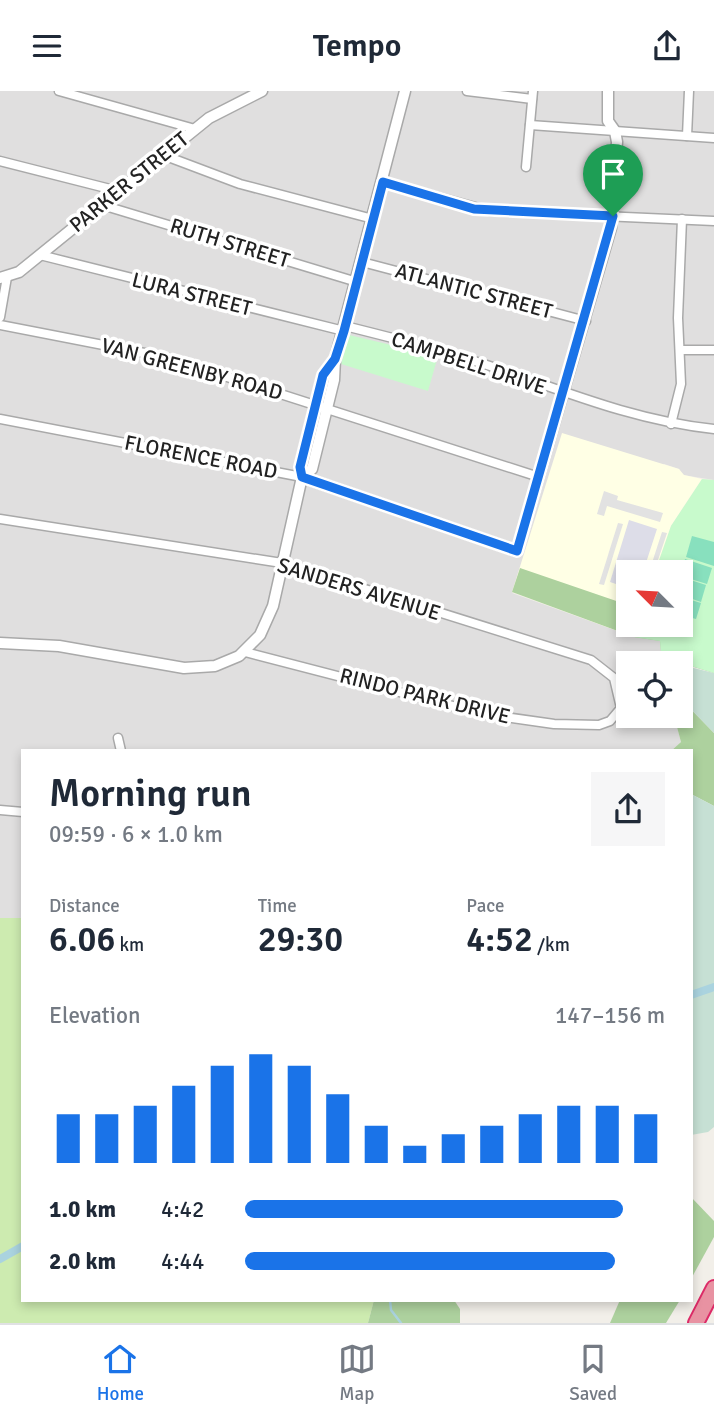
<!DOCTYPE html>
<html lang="en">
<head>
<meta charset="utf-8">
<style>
	:root { --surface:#fff; --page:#f6f6f7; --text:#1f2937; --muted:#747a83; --line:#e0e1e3; --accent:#1a73e8 }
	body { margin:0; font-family:Signika,sans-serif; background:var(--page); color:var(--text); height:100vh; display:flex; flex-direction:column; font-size:26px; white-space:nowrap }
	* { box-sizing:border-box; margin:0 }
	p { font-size:23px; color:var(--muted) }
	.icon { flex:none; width:38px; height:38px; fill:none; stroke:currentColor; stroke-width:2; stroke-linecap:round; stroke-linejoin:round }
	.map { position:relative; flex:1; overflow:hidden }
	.sheet { position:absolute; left:21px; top:658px; width:672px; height:553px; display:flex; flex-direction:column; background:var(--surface); border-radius:0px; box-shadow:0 4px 10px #0003 }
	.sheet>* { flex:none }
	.needle { width:46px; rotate:294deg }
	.tools { position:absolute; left:616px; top:469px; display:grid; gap:14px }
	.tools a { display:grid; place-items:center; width:77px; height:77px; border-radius:0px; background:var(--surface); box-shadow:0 4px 10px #0003; font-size:35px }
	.pin { position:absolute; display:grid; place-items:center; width:60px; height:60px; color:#fff; margin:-72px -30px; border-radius:50% 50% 50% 0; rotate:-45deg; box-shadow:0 0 7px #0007 }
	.pin .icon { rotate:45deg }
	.round { display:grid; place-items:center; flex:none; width:74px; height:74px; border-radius:0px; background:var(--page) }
	.headline { display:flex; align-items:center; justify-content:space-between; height:119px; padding:0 28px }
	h1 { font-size:38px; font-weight:600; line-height:52px }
	.metrics { display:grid; grid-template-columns:repeat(3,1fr); gap:10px; height:119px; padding:7px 28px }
	.metrics div { display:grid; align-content:center }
	.metrics b { font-size:35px; font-weight:600 }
	.metrics small { font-size:19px; font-weight:400 }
	.metrics p { font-size:19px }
	.chart { height:196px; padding:14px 28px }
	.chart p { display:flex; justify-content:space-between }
	.chart svg { width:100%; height:126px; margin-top:7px; stroke:var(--accent); stroke-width:6 }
	ul { padding:0 28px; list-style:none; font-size:23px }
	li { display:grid; grid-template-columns:112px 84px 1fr; align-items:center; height:52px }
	li i { height:18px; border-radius:9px; background:var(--accent) }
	header { display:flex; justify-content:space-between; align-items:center; height:91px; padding:0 28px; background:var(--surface); font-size:32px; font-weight:600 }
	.dock { display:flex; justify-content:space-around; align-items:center; height:98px; border-top:2px solid var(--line); background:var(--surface); font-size:19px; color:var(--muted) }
	.dock a { display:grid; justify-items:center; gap:4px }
	.dock .current { color:var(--accent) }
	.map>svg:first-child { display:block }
</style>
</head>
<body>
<header><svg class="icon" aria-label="menu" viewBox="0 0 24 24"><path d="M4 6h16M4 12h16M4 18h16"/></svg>Tempo<svg class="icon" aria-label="share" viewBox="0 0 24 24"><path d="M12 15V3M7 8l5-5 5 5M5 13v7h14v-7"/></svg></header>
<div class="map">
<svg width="714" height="1232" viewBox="0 0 714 1232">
	<rect width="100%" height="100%" fill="#f2efe9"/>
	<path fill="#e0dfdf" d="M0,0H714V389L683,384L679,378L664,373L512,502L634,546L660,550L662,572H628V625H674L681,651L671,660H23V827H0Z"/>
	<path fill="#ffffe5" d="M562,342L679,378L684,384L702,388L671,435L655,481H628V534L634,546L512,501Z"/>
	<path fill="#cdebb0" d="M0,827H23V1209H374L368,1232H0Z"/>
	<g fill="#add19e">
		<path d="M520,477L628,514V534H681L714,582L681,572H662L660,550L634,546L512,501Z"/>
		<path d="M681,608L714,642V715L691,703V660H671L681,651L674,625H681Z"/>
		<path d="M691,1106L714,1130V1146L691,1188Z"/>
		<path d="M374,1209H454L460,1218V1232H368Z"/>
		<path d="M620,1209H680L666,1232H610Z"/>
	</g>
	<g fill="#c6e0d4">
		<path d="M681,574L714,582V642L681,608Z"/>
		<path d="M691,703L714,715V1036L708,1041L691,1044Z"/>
	</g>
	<g fill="#c8facc">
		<path d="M349,244L438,265L428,300L341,273Z"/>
		<path d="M702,388L714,389V582L681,572H662L660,550L634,546L638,534H681V481H655L671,435Z"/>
	</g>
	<g fill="#88e0be">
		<path d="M692,445L714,451V475L686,466Z"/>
		<path d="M685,468L712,477L707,493L681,485Z"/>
		<path d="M681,486L706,494L701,511L681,504Z"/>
		<path d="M681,506L701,512L696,528L681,524Z"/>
	</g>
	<g fill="#e2e2e2">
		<path d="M604,400L618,405L617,409L663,422L660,431L607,415L604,425L597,423Z"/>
		<path d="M618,432L623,433L604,494L599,493Z"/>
		<path d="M662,441L667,442L654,481H649Z"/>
	</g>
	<path fill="#dddde8" d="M629,429L657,438L643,481H628V497L610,491Z"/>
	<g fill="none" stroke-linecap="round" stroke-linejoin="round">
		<path stroke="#aad3df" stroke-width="2.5" d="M390,1209L391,1219L401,1232"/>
		<g stroke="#aad3df" stroke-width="8">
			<path d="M691,904L714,896"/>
			<path d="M0,1168L23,1155"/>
		</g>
		<defs>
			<g id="minor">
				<path d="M59,0L195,38"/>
				<path d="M467,0L532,8"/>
				<path d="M530,34L714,47"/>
				<path d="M687,45L689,0"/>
				<path d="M163,64L240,93L373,128"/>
				<path d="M0,70L118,100"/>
				<path d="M526,76L533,0"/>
				<path d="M383,91L490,120L714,130"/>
				<path d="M102,114L357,191"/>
				<path d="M40,164L344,240"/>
				<path d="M362,171L586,230"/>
				<path d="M0,226L7,186"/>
				<path d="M0,234L165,266L539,386"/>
				<path d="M345,235C397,248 449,261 499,278C571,303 638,330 714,338"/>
				<path d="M680,259H714"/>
				<path d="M0,328L302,386"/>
				<path d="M671,333L681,293L678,227L682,128"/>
				<path d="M0,428L282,472L591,569L614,587L621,617L610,630L599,634L554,633L484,623L245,561"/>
				<path d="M118,647L121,660"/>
				<path d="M0,719L23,721"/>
			</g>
			<g id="tertiary">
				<path d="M0,187L19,181L209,27L262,0"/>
				<path d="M302,386L517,460L611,137L617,51L615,40L608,30V0"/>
				<path d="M302,386L312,378L334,289L335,268L405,0"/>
				<path d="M0,552L59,555L184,577L215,575L239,565L260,544L273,515L302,386L300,376L323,284L335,268"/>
			</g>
			<path id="motorway" d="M696,1232L714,1197"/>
		</defs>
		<use href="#minor" stroke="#a9a9a9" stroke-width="11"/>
		<use href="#tertiary" stroke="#a9a9a9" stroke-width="13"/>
		<use href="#motorway" stroke="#dc2a67" stroke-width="18"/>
		<use href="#minor" stroke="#fff" stroke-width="8"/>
		<use href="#tertiary" stroke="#fff" stroke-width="10"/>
		<use href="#motorway" stroke="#e892a2" stroke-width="14"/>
	</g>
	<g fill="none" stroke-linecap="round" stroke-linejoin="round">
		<defs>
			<path id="route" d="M383,91L474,118L613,125L517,460L302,386L300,376L323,284L335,268L344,240Z"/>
		</defs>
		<use href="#route" stroke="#fff" stroke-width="14"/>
		<use href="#route" stroke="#1a73e8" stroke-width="9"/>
	</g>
	<g text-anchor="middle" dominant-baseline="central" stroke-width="7" stroke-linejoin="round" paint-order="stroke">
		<g font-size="21" fill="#222" stroke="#fff">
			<text transform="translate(129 91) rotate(-39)">PARKER STREET</text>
			<text transform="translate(230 152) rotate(17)">RUTH STREET</text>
			<text transform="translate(474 200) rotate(15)">ATLANTIC STREET</text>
			<text transform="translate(192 203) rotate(14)">LURA STREET</text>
			<text transform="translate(469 272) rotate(18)">CAMPBELL DRIVE</text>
			<text transform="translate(192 278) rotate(15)">VAN GREENBY ROAD</text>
			<text transform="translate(201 366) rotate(11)">FLORENCE ROAD</text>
			<text transform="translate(359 498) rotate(17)">SANDERS AVENUE</text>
			<text transform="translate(425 605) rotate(14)">RINDO PARK DRIVE</text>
		</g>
	</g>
</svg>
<div class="tools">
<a><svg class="needle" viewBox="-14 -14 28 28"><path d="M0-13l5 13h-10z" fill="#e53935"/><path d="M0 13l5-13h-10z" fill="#747a83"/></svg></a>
<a><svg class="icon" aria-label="locate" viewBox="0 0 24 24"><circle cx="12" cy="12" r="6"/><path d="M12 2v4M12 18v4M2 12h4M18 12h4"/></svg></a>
</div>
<div class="pin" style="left:613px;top:125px;background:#1e9e55"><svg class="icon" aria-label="arrive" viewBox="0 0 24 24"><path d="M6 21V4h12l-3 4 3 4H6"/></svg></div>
<section class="sheet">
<div class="headline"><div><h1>Morning run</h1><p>09:59 · 6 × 1.0 km</p></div><a class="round"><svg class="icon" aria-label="share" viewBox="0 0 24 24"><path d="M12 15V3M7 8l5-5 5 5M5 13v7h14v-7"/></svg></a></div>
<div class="metrics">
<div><p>Distance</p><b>6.06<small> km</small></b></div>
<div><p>Time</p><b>29:30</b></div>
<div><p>Pace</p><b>4:52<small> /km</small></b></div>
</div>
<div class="chart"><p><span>Elevation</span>147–156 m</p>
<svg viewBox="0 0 160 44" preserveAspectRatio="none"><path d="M5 44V27M15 44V27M25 44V24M35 44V17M45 44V10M55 44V6M65 44V10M75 44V20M85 44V31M95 44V38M105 44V34M115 44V31M125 44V27M135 44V24M145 44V24M155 44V27"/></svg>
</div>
<ul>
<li><b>1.0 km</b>4:42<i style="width:90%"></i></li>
<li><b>2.0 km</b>4:44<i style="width:88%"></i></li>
</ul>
</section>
</div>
<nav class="dock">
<a class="current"><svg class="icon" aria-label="home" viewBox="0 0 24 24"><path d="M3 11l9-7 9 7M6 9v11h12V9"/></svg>Home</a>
<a><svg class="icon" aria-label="map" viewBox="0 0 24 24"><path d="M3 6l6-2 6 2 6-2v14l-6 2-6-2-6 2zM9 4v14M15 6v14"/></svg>Map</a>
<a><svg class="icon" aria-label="saved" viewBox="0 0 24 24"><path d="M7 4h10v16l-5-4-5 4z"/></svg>Saved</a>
</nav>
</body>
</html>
